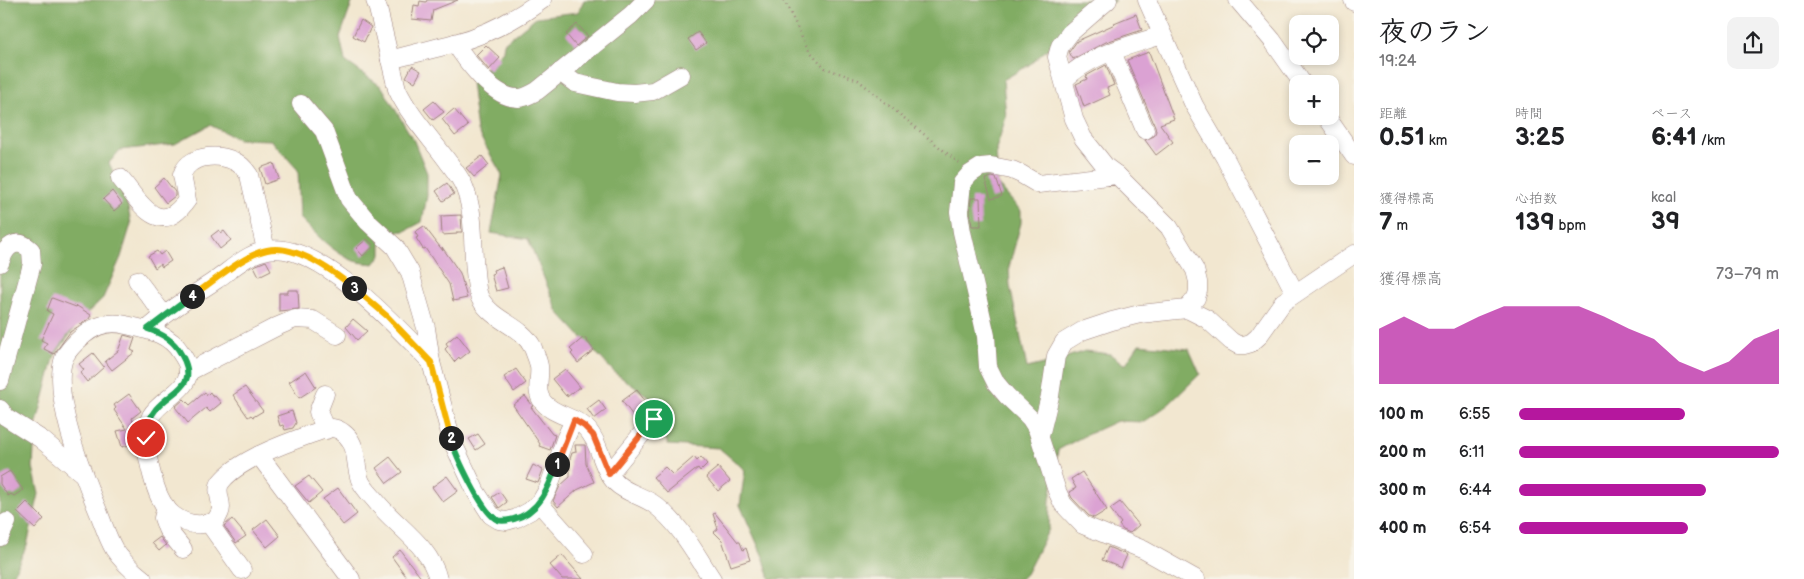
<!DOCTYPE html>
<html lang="ja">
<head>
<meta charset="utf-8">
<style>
	:root { --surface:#fff; --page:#f2f2f2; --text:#202124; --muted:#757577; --accent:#b5179e }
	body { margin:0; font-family:"Balsamiq Sans","Klee One",sans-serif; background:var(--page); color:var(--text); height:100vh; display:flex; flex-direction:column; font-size:19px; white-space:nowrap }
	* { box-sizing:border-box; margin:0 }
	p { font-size:16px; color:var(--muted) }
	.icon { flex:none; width:28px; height:28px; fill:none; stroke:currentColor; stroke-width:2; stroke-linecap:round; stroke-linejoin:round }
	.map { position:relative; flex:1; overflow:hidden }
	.sheet { display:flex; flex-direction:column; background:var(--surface); width:450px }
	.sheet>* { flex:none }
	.fabs { position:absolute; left:1289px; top:15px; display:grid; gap:10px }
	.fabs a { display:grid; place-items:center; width:50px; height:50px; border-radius:10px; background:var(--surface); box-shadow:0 2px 8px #0003; font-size:25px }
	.pin { position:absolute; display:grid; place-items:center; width:42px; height:42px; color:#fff; margin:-21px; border:2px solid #fff; border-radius:50%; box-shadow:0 1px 5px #0007 }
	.km { position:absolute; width:25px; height:25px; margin:-12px; border-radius:50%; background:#222; color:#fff; font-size:14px; line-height:25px; text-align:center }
	.round { display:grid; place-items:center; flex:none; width:52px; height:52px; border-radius:10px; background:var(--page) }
	.overview { display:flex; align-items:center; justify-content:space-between; height:85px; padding:0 25px }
	h1 { font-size:28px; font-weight:800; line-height:38px }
	.stats { display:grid; grid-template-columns:repeat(3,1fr); gap:8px; height:85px; padding:5px 25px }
	.stats div { display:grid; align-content:center }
	.stats b { font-size:25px; font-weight:800 }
	.stats small { font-size:14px; font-weight:400 }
	.stats p { font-size:14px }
	.chart { height:140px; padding:10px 25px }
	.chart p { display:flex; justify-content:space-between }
	.chart svg { width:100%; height:90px; margin-top:5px; fill:var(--accent); opacity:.7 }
	ul { padding:0 25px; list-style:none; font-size:16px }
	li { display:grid; grid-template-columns:80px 60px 1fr; align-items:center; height:38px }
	li i { height:12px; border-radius:6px; background:var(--accent) }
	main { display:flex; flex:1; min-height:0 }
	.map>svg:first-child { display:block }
</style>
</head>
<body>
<main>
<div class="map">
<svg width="1354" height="579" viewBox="0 0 1354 579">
	<rect width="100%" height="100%" fill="#f7f3e8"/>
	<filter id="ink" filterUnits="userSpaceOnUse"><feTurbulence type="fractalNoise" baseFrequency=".02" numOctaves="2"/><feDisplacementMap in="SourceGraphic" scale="10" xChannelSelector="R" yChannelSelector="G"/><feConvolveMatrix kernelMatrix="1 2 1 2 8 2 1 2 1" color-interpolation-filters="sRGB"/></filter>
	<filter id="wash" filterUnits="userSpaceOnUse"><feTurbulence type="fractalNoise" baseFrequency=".0096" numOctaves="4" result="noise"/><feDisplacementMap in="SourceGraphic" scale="20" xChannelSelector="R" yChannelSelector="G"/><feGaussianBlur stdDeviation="1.12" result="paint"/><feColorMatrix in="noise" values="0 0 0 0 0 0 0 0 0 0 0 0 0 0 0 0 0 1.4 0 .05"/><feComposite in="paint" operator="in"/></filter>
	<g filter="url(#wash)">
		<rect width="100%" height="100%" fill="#f2e7d0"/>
		<g fill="#81ac63" stroke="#666647">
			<path d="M0,0H353L340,37L345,61L382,87L414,141L427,173V196L422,222L405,231L390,232L381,240V255L374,264C368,263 360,263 354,261C332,252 316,234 300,218L298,170L271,140L238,139L210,125L175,144L120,150L109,163L127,202L131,224L121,257L103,298L82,318L55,355L35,430L33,467L39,494L27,545L11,579H0Z"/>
			<path d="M584,0H1116L1073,27L1029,65L1003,80L1006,117L996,149L998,185L1021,211V223L1009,267L1010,286L1027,368L1052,362L1085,351L1110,354L1125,365L1139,344L1189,349L1200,374L1169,404L1144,422L1117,421L1082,437L1058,450L1050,500L1049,529L1026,574L1021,579H770L764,559L740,505L745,470L719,448L668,445L649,397L615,373L558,312L528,239L491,233L502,175L477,131L471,82L503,51L504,43L536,17L578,12Z"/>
		</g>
		<g id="blocks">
			<g fill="#dba2d3">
				<path d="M427,0H458L433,10L431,21L412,19L414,5L419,6L420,1L426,2Z"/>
				<path d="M1136,14L1142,30L1106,42L1073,59L1069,52L1077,41L1115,24L1114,23Z"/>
				<path d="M361,20L371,27L364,42L353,36Z"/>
				<path d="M577,24L588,36L576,46L566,34Z"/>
				<path d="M698,32L706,43L696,50L688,39Z"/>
				<path d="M486,45L500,58L489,70L476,55Z"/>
				<path d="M1149,52L1174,119L1160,124L1173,142L1156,155L1145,140L1154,136L1156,131L1155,126L1127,60Z"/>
				<path d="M1106,65L1114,85L1107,88L1110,95L1084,107L1076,84L1087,79L1086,76Z"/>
				<path d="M412,66L421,71L415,82L406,77Z"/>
				<path d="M434,101L444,112L433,120L424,109Z"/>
				<path d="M454,109L468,126L455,136L442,119Z"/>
				<path d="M482,156L489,165L474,177L466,168Z"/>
				<path d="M274,163L279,179L265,184L260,168Z"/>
				<path d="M992,177L996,178L1002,196L991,199L985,179Z"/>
				<path d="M164,178L175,192V196L166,203L154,187Z"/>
				<path d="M447,183L454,194L443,201L436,191Z"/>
				<path d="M112,191L122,204L114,211L103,199Z"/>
				<path d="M971,198H980L981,226H972L970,212Z"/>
				<path d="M461,215L462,232H457V234L442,235L441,216Z"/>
				<path d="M424,226L443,251L442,247L460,273L467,298L453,301L449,284L425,248L423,249L416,238L418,237L415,232Z"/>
				<path d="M219,230L221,233L224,231L231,240L220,249L211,236Z"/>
				<path d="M367,239L374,246L363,256L356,248Z"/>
				<path d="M157,251L160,255L165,251L171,261L162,267L160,264L155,268L148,256Z"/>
				<path d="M266,261L271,270L259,276L254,266Z"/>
				<path d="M502,267L508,288L496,291L491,274L494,273L493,270Z"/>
				<path d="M288,290H298L299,309L279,311V293H288Z"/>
				<path d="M52,298L76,307L77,306L91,315L89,319L70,332L54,354L44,349L47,343L41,340L53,314L47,311Z"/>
				<path d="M353,319L367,331L357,340L346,327Z"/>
				<path d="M457,334L470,351L460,359L459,357L454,362L445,349L448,346L446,343Z"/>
				<path d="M124,335L135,338L131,350L135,352L112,370L105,361L118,351Z"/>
				<path d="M584,337L594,350L578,363L571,354L573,352L570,349Z"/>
				<path d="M93,353L104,367L87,382L80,373L84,370L79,364Z"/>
				<path d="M516,369L526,383L514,392L504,377Z"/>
				<path d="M565,369L581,388H578L567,397V394L566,396L552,379Z"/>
				<path d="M306,371L316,387L299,398L289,382Z"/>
				<path d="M245,387L263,411L253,417L251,415L248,417L233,395Z"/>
				<path d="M637,390L648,405L633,416L622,401Z"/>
				<path d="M205,392L207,395L210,392L213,397L215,396L221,403L210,412L206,408L188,423L175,407L184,399L190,405Z"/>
				<path d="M129,394L141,411L132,418L136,432V443L122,447L117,431L127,429L114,410L116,408L114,405Z"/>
				<path d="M525,396L533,406L531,407L552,434L555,435L550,450L539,446L540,444L513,405Z"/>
				<path d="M599,400L606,410L594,419L587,409Z"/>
				<path d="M292,411L296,423L293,428L285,430L283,425L280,426L277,416Z"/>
				<path d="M478,434L485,444L476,450L469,439Z"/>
				<path d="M575,445H585L586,464L594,482L577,490L558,507L553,501L560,486L570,477V459L572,453L576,452Z"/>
				<path d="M390,457L402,472L387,483L376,468Z"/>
				<path d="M694,457L697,461L701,457L707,464L700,471L698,468L667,493L653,477L665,467L673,475Z"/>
				<path d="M533,465L543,470L538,483L526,479Z"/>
				<path d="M718,467L730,481L718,491L706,477Z"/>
				<path d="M10,471L23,490L14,496L11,494L8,496L0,484V477Z"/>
				<path d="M1082,472L1107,510L1094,518L1089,516L1072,498L1069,492L1076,488L1071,479Z"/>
				<path d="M309,476L322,492L309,503L295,486Z"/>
				<path d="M447,476L458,491L443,502L432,487Z"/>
				<path d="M338,488L357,514L343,525L323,499Z"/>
				<path d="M500,492L507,502L499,508L492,497Z"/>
				<path d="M27,502L44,519L35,529L17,512Z"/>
				<path d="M1120,502L1139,525L1130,533L1123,530L1119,525L1121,523L1110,509Z"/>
				<path d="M715,513L738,542H740L743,550L746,548L750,560L731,566L722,540L714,532L718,529L713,514Z"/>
				<path d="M232,519L246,536L236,543L224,526Z"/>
				<path d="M267,519L280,536L267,547L253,530Z"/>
				<path d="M160,537L166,545L159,551L152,543Z"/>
				<path d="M1108,547L1127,555L1121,568L1102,560Z"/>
				<path d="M400,550L422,579H408L392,557Z"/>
				<path d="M562,555L583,579H562L550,565Z"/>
			</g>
		</g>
	</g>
	<g filter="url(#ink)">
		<use href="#blocks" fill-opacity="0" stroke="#9e837e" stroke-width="1"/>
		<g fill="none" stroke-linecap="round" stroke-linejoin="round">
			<defs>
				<g id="minor">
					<path d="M375,0L378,9L397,89C410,117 432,139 449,163C455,171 462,180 465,189C475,214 472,244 475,271C476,280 476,292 481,300C494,322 522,325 533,348C535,354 538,360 539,366C541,378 534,391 543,402C553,415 573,416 585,427C601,442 600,467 616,483C626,493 643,496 655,505C680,524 695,553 712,579"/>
					<path d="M1108,0L1070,33L1060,46L1057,57L1074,119L1083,138L1106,167L1117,175"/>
					<path d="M1147,0L1194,105L1225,158L1295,293"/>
					<path d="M1238,0L1272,40L1303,84"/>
					<path d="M1353,0L1354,2"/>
					<path d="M455,43C467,62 494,99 519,98C525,98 531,94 537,91L631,15L646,0"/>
					<path d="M1112,52L1145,130"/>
					<path d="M390,60C412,54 433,49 455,43C486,35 516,19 542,0"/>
					<path d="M560,72L575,83L617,92L634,93L653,91L681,75"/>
					<path d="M1064,80C1090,54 1129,46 1162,35"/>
					<path d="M301,104L324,131L349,199L368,222L395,247L410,272L426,328L431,362L452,441L476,492L491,515L499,520L507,521L517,518L530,511L541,501L548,489L566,437L574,420"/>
					<path d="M1326,116L1354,156"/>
					<path d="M120,178C139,201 159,240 187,200L182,175C188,155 217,153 234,161C241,164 245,169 249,175L266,250"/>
					<path d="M0,263C5,247 16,236 31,250L32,264L0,381"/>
					<path d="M137,280L164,315"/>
					<path d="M148,329C169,310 192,296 216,280C232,269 248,253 268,250C319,241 398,328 431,362"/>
					<path d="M188,372L276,327L295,319L313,320L337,335"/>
					<path d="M325,394L318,412L326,430"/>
					<path d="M0,409L6,417L41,439L83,474"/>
					<path d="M1040,436L1050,396L1056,356L1064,342L1082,331L1112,321L1140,314L1187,309"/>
					<path d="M259,455L351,579"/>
					<path d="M609,474L654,419"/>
					<path d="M539,503L584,554"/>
					<path d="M166,507L163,518L167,529L183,549"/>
					<path d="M209,523L242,570"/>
					<path d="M0,537L7,522"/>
					<path d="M143,579C133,571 121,560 114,549C107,537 103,523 98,511C83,475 51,394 64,358C68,349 77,341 84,335C96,325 111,321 126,325C148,330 169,333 181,353C184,358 187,362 188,367C192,390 160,399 151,416C142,435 147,456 152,475C156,490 161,505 173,515C186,525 200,527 215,521C218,517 221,512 221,507C221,498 215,490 221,482C238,460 286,443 311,434C318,432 326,428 333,428C338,429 343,432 346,435C359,447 354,468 361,482C364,488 370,494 375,500C395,526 430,545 438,579"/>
					<path d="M1196,579L1144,550L1083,525L1063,504L1057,491L1037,429L1030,418L1007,396L996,383L988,367L986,336L980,309L962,232L959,212L962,183L970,174L981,167L991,166L1012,170L1021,174L1038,184L1117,175L1169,227L1195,270L1198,282V291L1196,298L1187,309L1207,319L1231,341L1238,345H1244L1251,343L1258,337L1283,302L1354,254"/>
				</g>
			</defs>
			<use href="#minor" stroke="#9e837e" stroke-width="19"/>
			<path stroke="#9e837e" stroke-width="2.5" stroke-dasharray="1 4" stroke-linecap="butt" d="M784,0L808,49L825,68L858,80L960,164"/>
			<use href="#minor" stroke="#fff" stroke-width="18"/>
		</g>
	</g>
	<g fill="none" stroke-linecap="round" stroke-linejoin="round" filter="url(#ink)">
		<defs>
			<path id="split-1" d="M557,464L574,420L584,426L593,435L609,474L654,419"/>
			<path id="split-2" d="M451,438C455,454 483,515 498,520C503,522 509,520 514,519C540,512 549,487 557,464"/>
			<path id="split-3" d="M354,288L387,316L431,362L451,438"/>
			<path id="split-4" d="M192,296C213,282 243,255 267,250C295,244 333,271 354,288"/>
			<path id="split-5" d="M146,438C147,428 149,417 156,409C173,389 200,386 181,354C174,340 162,334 148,329L192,296"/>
		</defs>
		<use href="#split-1" stroke="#fff" stroke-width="10"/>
		<use href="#split-2" stroke="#fff" stroke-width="10"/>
		<use href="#split-3" stroke="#fff" stroke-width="10"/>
		<use href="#split-4" stroke="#fff" stroke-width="10"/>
		<use href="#split-5" stroke="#fff" stroke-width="10"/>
		<use href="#split-1" stroke="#f0652b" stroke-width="6"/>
		<use href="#split-2" stroke="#22a559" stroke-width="6"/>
		<use href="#split-3" stroke="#f5b400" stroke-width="6"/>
		<use href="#split-4" stroke="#f5b400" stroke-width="6"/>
		<use href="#split-5" stroke="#22a559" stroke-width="6"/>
	</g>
</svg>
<div class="fabs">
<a><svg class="icon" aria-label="locate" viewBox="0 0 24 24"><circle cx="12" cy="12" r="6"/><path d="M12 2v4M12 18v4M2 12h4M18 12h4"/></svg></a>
<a>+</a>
<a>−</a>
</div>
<div class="pin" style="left:654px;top:419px;background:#1e9e55"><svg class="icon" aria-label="arrive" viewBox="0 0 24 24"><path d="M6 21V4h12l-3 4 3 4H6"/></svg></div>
<div class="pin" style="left:146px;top:438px;background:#d93025"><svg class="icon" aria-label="check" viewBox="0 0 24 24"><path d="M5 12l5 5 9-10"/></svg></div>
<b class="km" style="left:557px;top:464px">1</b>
<b class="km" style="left:451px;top:438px">2</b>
<b class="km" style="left:354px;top:288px">3</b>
<b class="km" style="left:192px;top:296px">4</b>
</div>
<section class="sheet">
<div class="overview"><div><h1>夜のラン</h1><p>19:24</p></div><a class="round"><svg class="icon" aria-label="share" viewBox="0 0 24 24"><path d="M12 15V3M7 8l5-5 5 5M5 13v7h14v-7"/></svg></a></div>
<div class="stats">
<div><p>距離</p><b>0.51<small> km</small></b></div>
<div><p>時間</p><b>3:25</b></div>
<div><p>ペース</p><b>6:41<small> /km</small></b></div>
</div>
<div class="stats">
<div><p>獲得標高</p><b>7<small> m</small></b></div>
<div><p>心拍数</p><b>139<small> bpm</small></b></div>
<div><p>kcal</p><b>39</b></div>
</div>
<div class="chart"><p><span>獲得標高</span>73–79 m</p>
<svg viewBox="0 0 160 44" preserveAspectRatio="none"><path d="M0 44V17L10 11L20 17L30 17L40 11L50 6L60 6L70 6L80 6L90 11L100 17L110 22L120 33L130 38L140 33L150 22L160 17V44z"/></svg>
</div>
<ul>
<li><b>100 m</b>6:55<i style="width:64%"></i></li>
<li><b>200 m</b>6:11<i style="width:100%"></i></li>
<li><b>300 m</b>6:44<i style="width:72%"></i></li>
<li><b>400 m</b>6:54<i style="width:65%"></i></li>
</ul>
</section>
</main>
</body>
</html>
